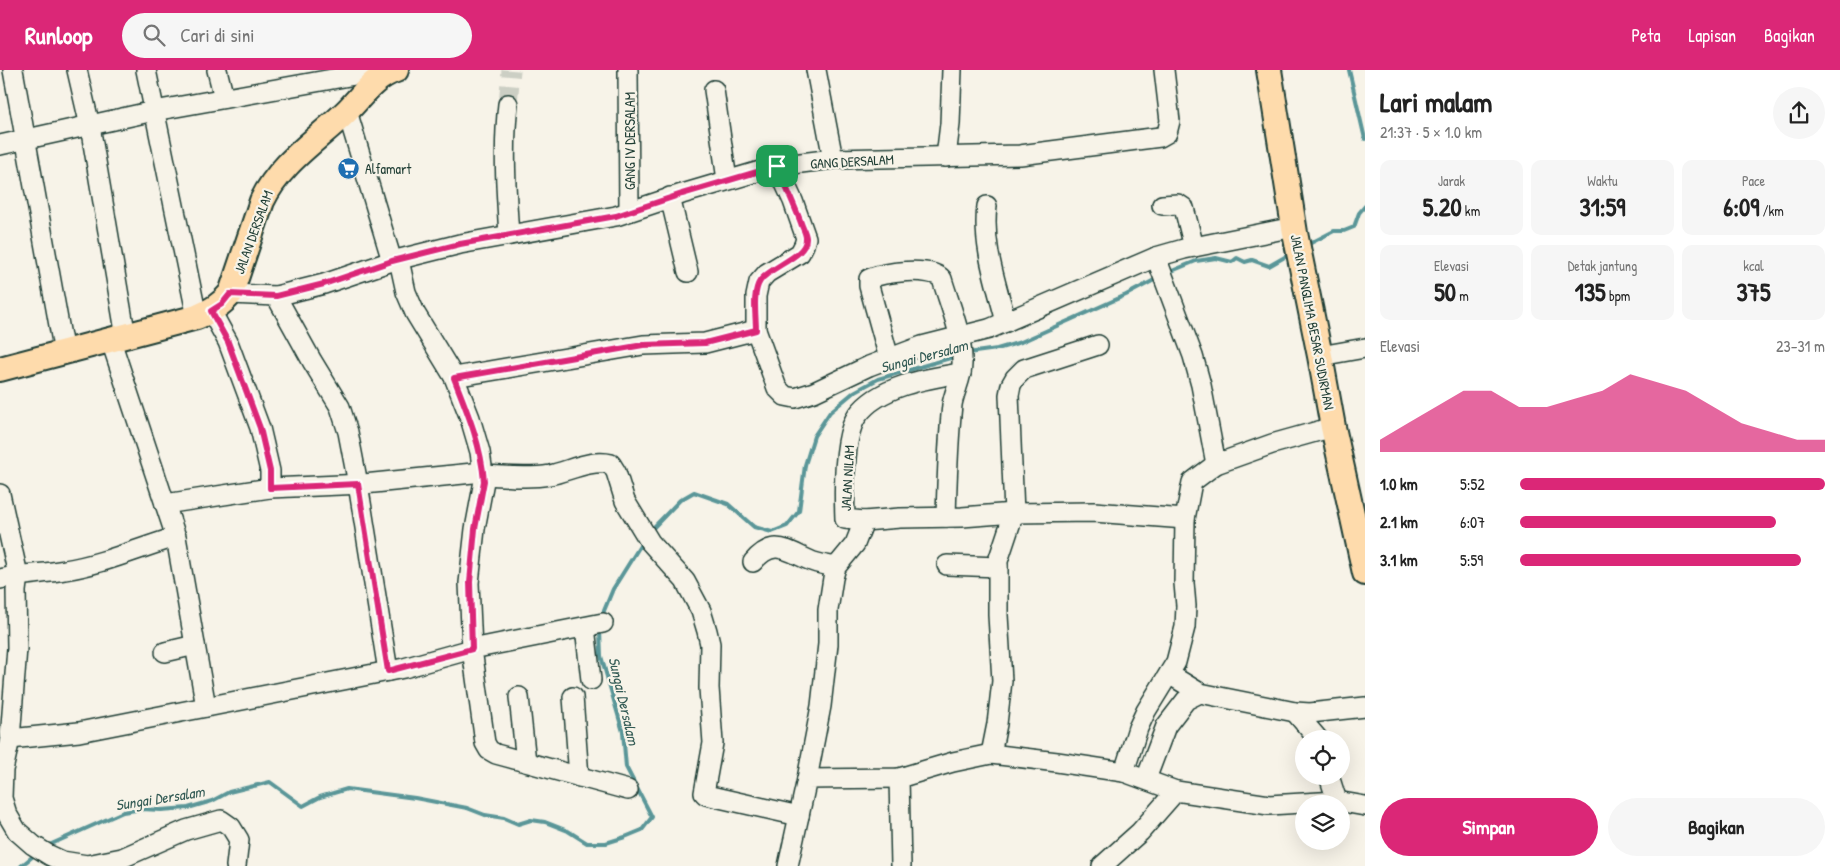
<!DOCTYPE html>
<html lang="id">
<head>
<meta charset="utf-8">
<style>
	:root { --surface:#fff; --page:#f6f6f6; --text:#222; --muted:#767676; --accent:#db2777 }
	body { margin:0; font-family:"Patrick Hand",sans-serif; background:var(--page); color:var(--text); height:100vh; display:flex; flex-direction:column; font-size:19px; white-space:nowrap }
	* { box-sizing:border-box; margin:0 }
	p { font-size:16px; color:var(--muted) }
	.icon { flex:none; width:28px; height:28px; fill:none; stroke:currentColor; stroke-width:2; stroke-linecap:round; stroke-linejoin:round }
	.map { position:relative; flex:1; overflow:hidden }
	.side { display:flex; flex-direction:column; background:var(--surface); width:475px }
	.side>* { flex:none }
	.buttons { position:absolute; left:1295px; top:660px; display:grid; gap:10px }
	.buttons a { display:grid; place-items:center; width:55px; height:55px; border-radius:50%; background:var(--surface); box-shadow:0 5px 20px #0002; font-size:25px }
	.pin { position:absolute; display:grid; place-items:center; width:42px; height:42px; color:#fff; margin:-21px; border-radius:10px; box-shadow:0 2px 8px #0006 }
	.round { display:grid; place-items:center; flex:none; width:52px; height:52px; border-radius:26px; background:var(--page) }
	.summary { display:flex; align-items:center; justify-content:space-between; height:85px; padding:0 15px }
	h1 { font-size:28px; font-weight:700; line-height:38px }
	.metrics { display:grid; grid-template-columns:repeat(3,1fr); gap:8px; height:85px; padding:5px 15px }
	.metrics div { display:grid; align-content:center; border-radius:10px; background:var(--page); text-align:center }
	.metrics b { font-size:25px; font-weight:700 }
	.metrics small { font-size:14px; font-weight:400 }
	.metrics p { font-size:14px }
	.chart { height:140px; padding:10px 15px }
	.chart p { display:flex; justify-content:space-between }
	.chart svg { width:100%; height:90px; margin-top:5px; fill:var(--accent); opacity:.7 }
	.cta { display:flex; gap:10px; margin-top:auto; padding:10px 15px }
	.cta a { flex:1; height:58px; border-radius:30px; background:var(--accent); color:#fff; font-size:20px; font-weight:700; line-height:58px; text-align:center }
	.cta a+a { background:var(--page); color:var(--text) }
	ul { padding:0 15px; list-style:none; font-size:16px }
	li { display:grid; grid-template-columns:80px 60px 1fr; align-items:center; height:38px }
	li i { height:12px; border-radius:6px; background:var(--accent) }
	header { display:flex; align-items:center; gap:30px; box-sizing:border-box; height:70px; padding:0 25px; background:var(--accent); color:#fff }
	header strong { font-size:24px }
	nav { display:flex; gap:28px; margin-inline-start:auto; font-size:18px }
	.search { width:350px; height:45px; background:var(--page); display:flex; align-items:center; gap:12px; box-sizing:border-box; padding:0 18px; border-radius:28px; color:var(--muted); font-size:19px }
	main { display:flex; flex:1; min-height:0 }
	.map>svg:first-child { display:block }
</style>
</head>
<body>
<header>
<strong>Runloop</strong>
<div class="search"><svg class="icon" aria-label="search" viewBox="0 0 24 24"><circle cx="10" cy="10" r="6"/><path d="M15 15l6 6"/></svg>Cari di sini</div>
<nav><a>Peta</a><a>Lapisan</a><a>Bagikan</a></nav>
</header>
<main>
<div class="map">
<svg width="1365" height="796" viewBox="0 0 1365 796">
	<rect width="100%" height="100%" fill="#f7f3e8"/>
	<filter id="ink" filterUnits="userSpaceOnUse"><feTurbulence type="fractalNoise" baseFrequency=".02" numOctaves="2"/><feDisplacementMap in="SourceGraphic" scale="10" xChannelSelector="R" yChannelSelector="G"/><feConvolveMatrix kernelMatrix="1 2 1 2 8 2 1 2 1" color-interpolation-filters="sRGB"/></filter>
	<g filter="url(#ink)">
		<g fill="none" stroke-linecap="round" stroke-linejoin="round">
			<g stroke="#5a9698" stroke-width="4">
				<path d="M1349,0L1365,69"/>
				<path d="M1305,176L1334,161H1344L1354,157L1359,143L1365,136"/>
				<path d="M1167,203L1196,191L1216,188L1232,192L1237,188L1245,192L1252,190L1269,196L1290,184"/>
				<path d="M968,283L997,279L1021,272L1126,225L1158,208"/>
				<path d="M650,461L680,430L694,422L728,434L754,457L772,462L787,456L799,441L805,395L814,366L830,342L854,322L878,309L957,286"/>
				<path d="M601,548L613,519L643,471"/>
				<path d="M47,776L123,742L142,739L161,740L188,738L212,731L229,722L270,712L303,736L320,727L347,719L415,728L467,738L485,745L504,748L518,754L531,750L545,752L568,761L587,773H606L625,767L642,760L652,747L626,697L623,662L601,586L600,560"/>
				<path d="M21,796L37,783"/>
			</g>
			<path stroke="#cccfc4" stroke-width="19" stroke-dasharray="19 9" stroke-linecap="butt" d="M508,34L511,0"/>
			<defs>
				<g id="minor">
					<path d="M13,0L64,283"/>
					<path d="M77,0L90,56L126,267"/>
					<path d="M146,0L197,247"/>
					<path d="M217,0L224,28"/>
					<path d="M628,0L629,141"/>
					<path d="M816,0L833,89"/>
					<path d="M714,20L727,110"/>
					<path d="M508,34C503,78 506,121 509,165"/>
					<path d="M347,41L392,191"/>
					<path d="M0,75L154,41L366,3L374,6L378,9"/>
					<path d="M946,87L950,54L952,0"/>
					<path d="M777,96L793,131L806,168L804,175L800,183L767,203L759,212L756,226V260L777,318L785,326L795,328L814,322L869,296L922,276L989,259L1156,187L1184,179L1294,157"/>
					<path d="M670,127L688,202"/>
					<path d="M1162,135L1178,134L1184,138L1194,177"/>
					<path d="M987,136C982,176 997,215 1006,252"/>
					<path d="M1156,187L1193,286L1201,315L1216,394"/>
					<path d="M231,224L276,226L324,214L392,191L460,174L616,146L682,124L777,96L833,89L1020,85L1160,67L1167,63L1170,51L1164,0"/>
					<path d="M276,226L312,291L340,337L348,362L358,414L388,601"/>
					<path d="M1320,286L1365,278"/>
					<path d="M889,288L869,216V209C881,202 932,196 942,209C950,236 963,265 962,294C962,309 954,321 952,335C948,372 947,410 946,447"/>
					<path d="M454,307L643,275L705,273L756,260"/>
					<path d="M483,405C505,406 528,409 550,405C569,401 591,389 611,394L616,402L625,431L650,472L685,511L701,541L707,561L710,574L709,618L713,673L704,723L706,725L799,746"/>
					<path d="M270,418L364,414L483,402"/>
					<path d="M0,424L18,505L16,521L17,578L10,669L3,700L2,728L7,744L17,761L33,775L49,785L62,791L87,795L122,788L186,760L221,750L231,757L239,770L236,796"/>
					<path d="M165,434L270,418V401L260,358L228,272L211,241"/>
					<path d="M864,451L900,448L962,447L1014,443L1094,442L1185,449"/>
					<path d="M176,467L206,637"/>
					<path d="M753,492C773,468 786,480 809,490C817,494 827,495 836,497"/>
					<path d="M947,495L998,497"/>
					<path d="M0,509C22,504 43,504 65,500C103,494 139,478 176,467L111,271"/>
					<path d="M603,553L472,579L485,673L489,680L496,684L628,720"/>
					<path d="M585,557L591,610"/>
					<path d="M165,582L195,575"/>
					<path d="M1169,604L1200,623"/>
					<path d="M519,627L526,692"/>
					<path d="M573,627L579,707"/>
					<path d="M1295,642L1318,669"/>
					<path d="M10,669L79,662L404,598L472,579L469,513L475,459L484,411L480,382L470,348L454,307L415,243L406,222L399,190"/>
					<path d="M991,684L997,654L1002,611L998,545V491L1014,443L1009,325L1011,315L1015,308L1024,299L1098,275"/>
					<path d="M1329,706L1337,731"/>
					<path d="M899,708L901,796"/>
					<path d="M807,709L821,636L828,574V540L833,508L836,497L855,474L864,451L845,449C844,424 843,366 857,346C878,316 928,308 961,303"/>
					<path d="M1146,709L1166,656L1186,630L1200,623L1295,642L1310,643L1365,637"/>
					<path d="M1176,721L1124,702L1138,658L1146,641L1176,592L1185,557L1186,536L1184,513L1185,449L1192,412L1216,394L1272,374L1333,357"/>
					<path d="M788,796L807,709L899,708L953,692L991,684L1057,692L1124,702"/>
					<path d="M1102,796L1140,762L1176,721L1269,735L1337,731L1365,736"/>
				</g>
				<g id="major">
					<path d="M1269,0L1295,163L1320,286L1333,357L1365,503"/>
					<path d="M0,299L197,247C211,241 221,235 231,223L262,131C280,93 317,70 346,42C362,26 374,7 396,0"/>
				</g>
			</defs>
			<use href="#minor" stroke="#1f3d34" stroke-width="22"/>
			<use href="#major" stroke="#1f3d34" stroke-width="28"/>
			<use href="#minor" stroke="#f7f3e8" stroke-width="19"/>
			<use href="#major" stroke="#fedbac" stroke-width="24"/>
		</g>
	</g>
	<g fill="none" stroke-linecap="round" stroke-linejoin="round" filter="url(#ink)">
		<defs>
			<path id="route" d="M777,96C785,115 794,134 801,153C802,157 806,163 806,168C807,187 770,196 760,211C752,223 756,246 756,260L705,273L643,275L454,308C467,341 481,374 484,411L475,459L470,512L472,579L388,601L358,414L270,418V401L260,358L228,272L211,241L222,234L230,224L276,226L324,214L392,191L460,174L616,146L682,124Z"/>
		</defs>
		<use href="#route" stroke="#fff" stroke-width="10"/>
		<use href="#route" stroke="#db2777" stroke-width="6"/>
	</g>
	<defs>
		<symbol id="supermarket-disc" viewBox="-11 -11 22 22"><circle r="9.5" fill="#1f6fb2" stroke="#f7f3e8"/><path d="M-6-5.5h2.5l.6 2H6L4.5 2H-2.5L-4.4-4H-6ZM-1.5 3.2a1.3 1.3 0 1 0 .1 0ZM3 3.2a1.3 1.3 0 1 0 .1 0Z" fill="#fff"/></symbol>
	</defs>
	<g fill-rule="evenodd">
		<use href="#supermarket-disc" x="336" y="86" width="25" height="25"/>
	</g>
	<g text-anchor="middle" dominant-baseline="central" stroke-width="4.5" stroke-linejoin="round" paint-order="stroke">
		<g font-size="14" fill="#1f3d34" stroke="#f7f3e8">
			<text transform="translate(629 71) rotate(-90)">GANG IV DERSALAM</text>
			<text transform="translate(852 91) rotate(-3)">GANG DERSALAM</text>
			<text transform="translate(253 162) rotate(-70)">JALAN DERSALAM</text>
			<text transform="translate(1313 252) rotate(79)">JALAN PANGLIMA BESAR SUDIRMAN</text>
			<text transform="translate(847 408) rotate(-87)">JALAN NILAM</text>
		</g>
		<g font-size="14" fill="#1f3d34" stroke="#f7f3e8" text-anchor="start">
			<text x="365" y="98">Alfamart</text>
		</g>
		<g font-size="15" font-style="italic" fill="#335b55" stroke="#f7f3e8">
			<text transform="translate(924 286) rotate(-15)">Sungai Dersalam</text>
			<text transform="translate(624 631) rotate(77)">Sungai Dersalam</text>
			<text transform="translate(160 728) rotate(-9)">Sungai Dersalam</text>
		</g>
	</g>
</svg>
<div class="buttons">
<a><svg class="icon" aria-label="locate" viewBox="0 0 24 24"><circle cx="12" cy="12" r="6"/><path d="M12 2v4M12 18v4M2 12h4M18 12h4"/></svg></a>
<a><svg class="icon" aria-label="layers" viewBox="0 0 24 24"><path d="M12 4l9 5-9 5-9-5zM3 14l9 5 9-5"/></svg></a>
</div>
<div class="pin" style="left:777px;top:96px;background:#1e9e55"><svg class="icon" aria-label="arrive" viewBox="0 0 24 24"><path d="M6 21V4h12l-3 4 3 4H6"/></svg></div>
</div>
<section class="side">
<div class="summary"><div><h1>Lari malam</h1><p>21:37 · 5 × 1.0 km</p></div><a class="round"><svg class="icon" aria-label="share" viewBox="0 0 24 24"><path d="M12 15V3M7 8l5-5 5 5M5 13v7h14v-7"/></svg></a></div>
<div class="metrics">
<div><p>Jarak</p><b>5.20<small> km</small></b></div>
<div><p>Waktu</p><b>31:59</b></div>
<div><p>Pace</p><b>6:09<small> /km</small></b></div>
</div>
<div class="metrics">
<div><p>Elevasi</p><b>50<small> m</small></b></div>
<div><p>Detak jantung</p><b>135<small> bpm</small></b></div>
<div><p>kcal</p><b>375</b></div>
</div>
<div class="chart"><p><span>Elevasi</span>23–31 m</p>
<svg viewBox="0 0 160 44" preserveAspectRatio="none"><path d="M0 44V38L10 30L20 22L30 14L40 14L50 22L60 22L70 18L80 14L90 6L100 10L110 14L120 22L130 30L140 34L150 38L160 38V44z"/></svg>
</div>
<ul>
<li><b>1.0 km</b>5:52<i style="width:100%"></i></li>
<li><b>2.1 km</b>6:07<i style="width:84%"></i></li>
<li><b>3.1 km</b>5:59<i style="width:92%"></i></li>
</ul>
<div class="cta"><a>Simpan</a><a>Bagikan</a></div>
</section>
</main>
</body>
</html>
